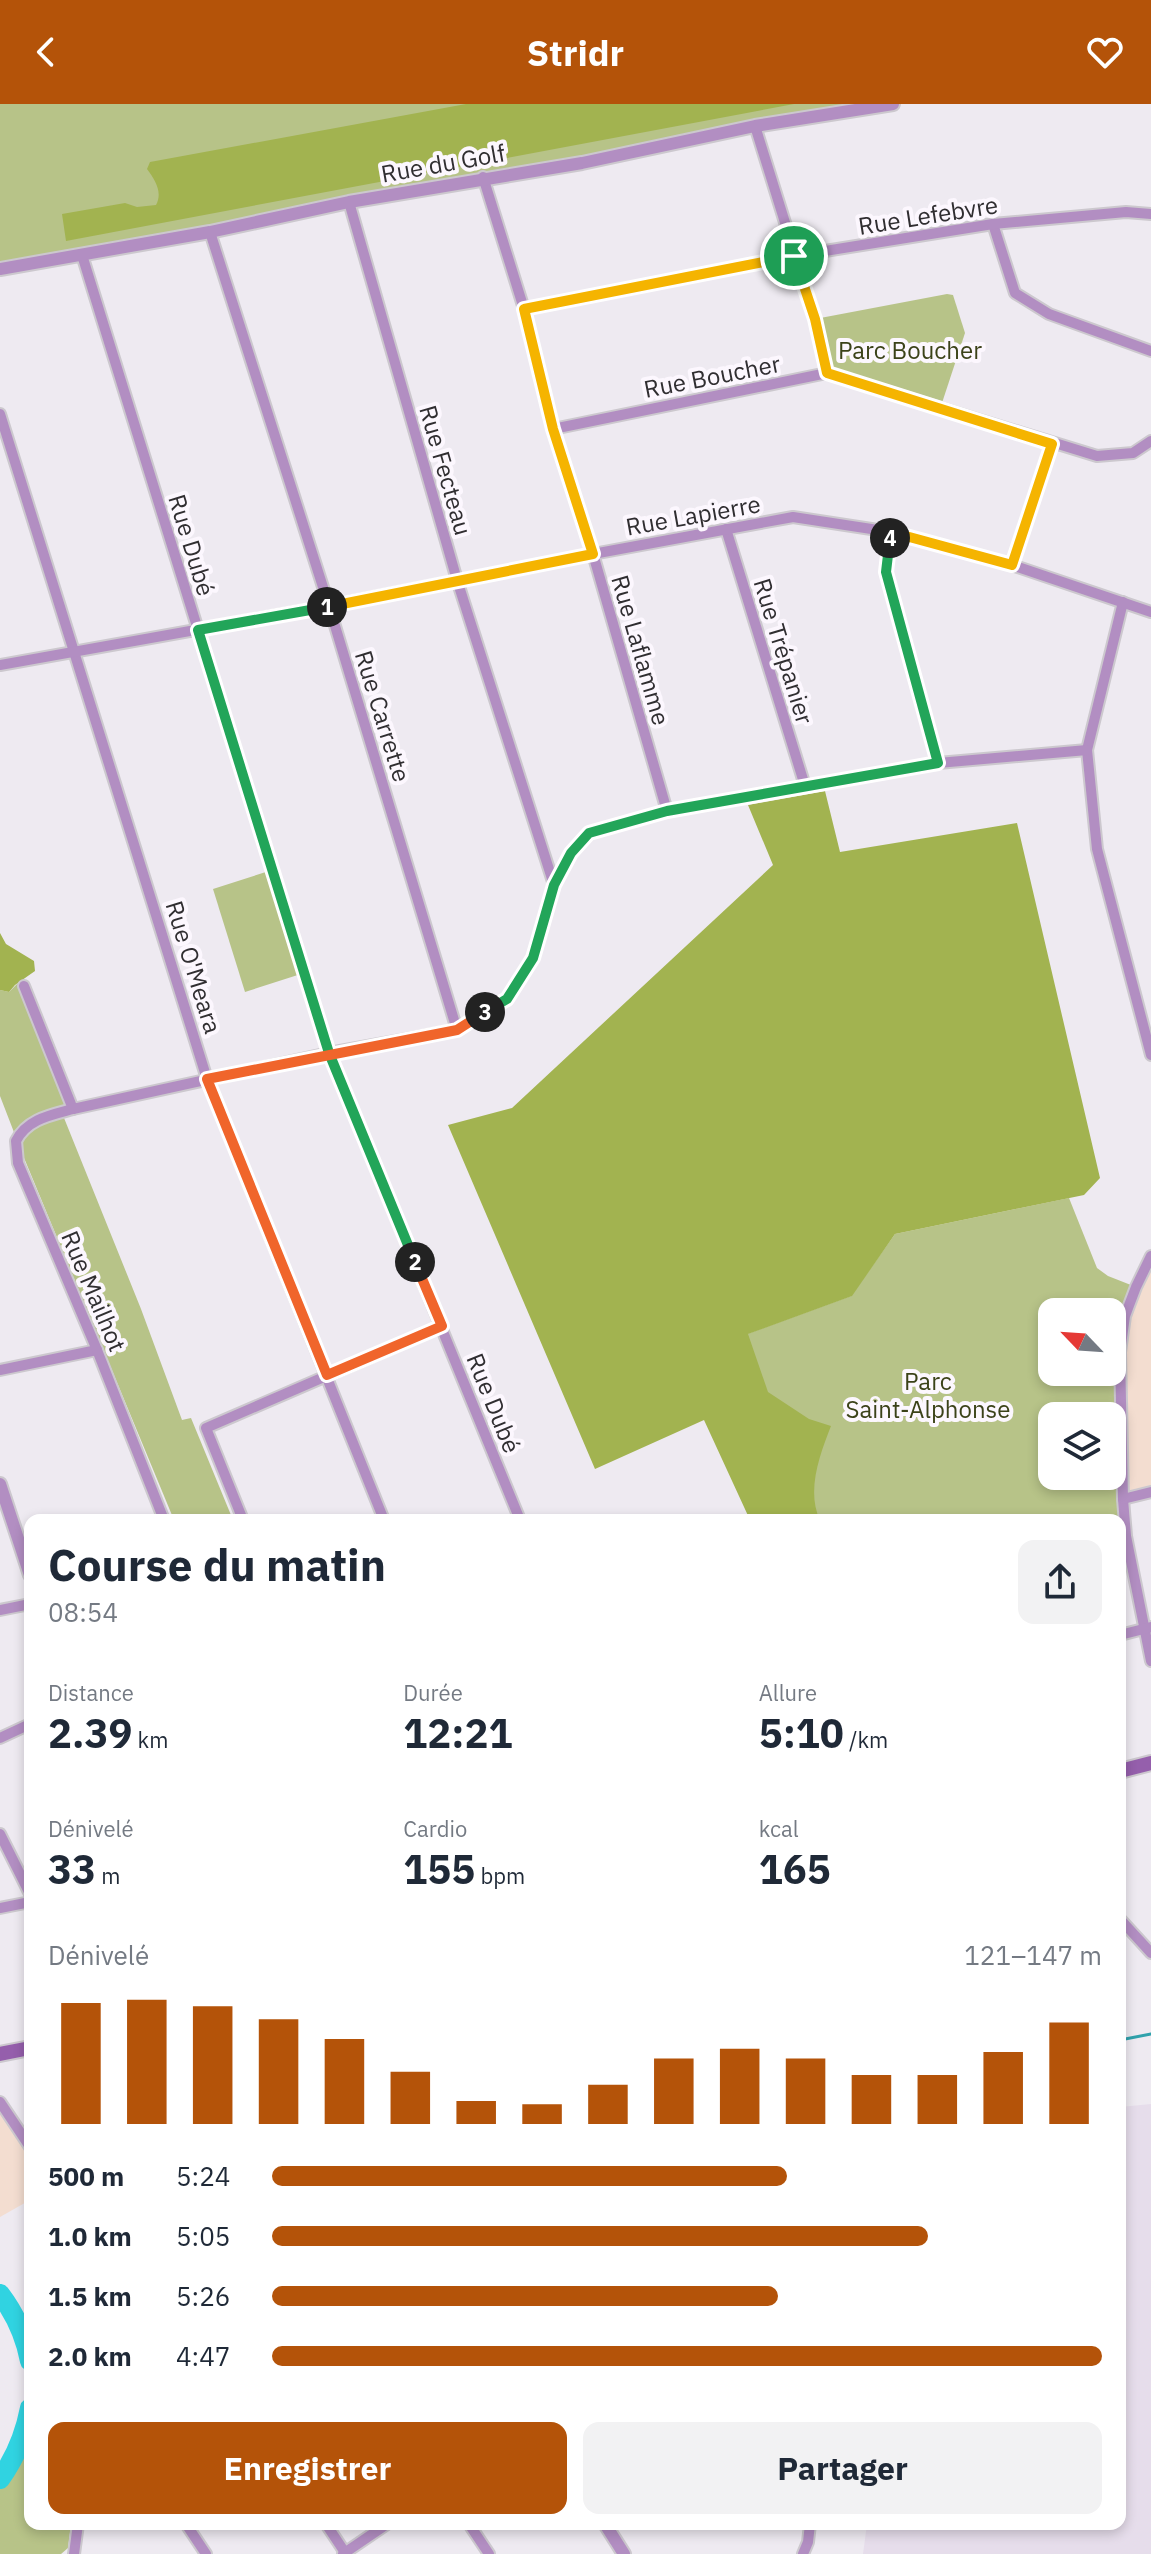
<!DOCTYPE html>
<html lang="fr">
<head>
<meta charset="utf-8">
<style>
	:root { --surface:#fff; --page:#f2f2f3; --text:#1f2937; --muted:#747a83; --accent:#b45309 }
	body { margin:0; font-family:"IBM Plex Sans",sans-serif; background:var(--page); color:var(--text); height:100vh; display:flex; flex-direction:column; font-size:30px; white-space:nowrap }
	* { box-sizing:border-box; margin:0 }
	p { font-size:26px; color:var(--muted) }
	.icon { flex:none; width:44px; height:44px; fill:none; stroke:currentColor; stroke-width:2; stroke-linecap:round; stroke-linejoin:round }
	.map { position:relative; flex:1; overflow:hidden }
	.drawer { position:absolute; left:24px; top:1410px; width:1102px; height:1016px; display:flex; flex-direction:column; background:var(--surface); border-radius:16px; box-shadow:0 4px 12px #0003 }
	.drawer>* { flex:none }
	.needle { width:52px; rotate:295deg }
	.controls { position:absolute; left:1038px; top:1194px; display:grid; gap:16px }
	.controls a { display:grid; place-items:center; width:88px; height:88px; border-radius:16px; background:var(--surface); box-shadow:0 4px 12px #0003; font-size:40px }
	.pin { position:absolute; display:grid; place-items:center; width:68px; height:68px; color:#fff; margin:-34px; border:4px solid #fff; border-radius:50%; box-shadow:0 2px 8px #0007 }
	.km { position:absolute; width:40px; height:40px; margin:-20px; border-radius:50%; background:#222; color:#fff; font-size:22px; line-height:40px; text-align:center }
	.round { display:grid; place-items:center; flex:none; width:84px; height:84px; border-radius:16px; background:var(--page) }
	.head { display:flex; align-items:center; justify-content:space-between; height:136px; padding:0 24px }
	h1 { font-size:44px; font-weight:700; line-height:60px }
	.stats { display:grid; grid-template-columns:repeat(3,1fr); gap:12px; height:136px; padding:8px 24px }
	.stats div { display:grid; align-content:center }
	.stats b { font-size:40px; font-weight:700 }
	.stats small { font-size:22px; font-weight:400 }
	.stats p { font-size:22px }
	.chart { height:224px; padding:16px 24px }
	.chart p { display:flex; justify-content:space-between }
	.chart svg { width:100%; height:144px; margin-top:8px; stroke:var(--accent); stroke-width:6 }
	.action { display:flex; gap:16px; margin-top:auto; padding:16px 24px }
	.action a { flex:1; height:92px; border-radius:16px; background:var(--accent); color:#fff; font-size:32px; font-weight:700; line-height:92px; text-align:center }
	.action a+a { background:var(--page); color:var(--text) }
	ul { padding:0 24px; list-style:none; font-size:26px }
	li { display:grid; grid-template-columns:128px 96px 1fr; align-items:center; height:60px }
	li i { height:20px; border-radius:10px; background:var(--accent) }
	header { display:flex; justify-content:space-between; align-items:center; height:104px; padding:0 24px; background:var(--accent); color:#fff; font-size:36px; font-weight:700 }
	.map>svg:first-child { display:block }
</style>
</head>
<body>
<header><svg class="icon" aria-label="back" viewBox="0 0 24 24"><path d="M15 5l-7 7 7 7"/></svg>Stridr<svg class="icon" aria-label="heart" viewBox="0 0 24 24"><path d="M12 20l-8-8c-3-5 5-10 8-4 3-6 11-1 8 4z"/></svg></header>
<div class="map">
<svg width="1151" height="2450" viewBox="0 0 1151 2450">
	<rect width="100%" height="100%" fill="#eeeaf1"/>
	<g fill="#f3ddd0">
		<path d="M1151,1161V1388L1123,1395L1125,1212Z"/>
		<path d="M0,1998L30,2043V2096L0,2113Z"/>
	</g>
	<path fill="#e6ddeb" d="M1151,2000V2450H863L867,2420H1120V2003Z"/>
	<g fill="#b7c388" fill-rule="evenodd">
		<path d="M0,0H893L0,165Z"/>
		<path d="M947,190L953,191L965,229L940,305L827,269L815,215Z"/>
		<path d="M272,766L304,869L245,888L213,785Z"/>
		<path d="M18,879L68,1001L60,1004L141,1205L182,1316L191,1314L233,1416H174L22,1049L0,992V886L9,888Z"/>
		<path d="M1069,1094L1097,1164L1108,1172L1136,1183L1120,1248L1130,1459L1120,1461V1416H750L747,1230L851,1192L895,1130ZM1052,1208H1112V1268H1052ZM1052,1312H1112V1372H1052Z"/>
		<path d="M30,2304V2420H71L68,2444L61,2450H0V2375L9,2363L25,2331Z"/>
	</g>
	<g fill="#a2b350">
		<path d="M466,0H794L66,137L62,110L125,99L137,103L156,101C163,88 155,76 147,65L150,58Z"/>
		<path d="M825,687L840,748L1017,719L1100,1074L1084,1091L895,1130L852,1192L748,1230L768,1288L809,1315L831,1322C820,1350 806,1387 820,1416H750L704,1316L595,1365L448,1021L512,1004L773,761L748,701Z"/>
		<path d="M0,829L6,840L34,857L35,867L15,881L9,888L0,886Z"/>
	</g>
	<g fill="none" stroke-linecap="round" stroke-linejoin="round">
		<path stroke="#30a2ac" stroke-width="3" d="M1120,1936L1151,1930"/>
		<g stroke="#30d3e1" stroke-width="20">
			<path d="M0,2190C16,2211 25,2231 30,2257"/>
			<path d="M0,2375C16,2353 25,2330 30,2304"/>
		</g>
		<defs>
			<g id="minor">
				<path d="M755,22L815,215L827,269"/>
				<path d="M483,73L524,205L553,325L593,450L667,707"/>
				<path d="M349,98L457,476L554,781"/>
				<path d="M993,120L1015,189L1049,210L1151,247"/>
				<path d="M210,128L329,502L457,926"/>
				<path d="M82,151L329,949L520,1416"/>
				<path d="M524,205L794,152L993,120L1126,108L1151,110"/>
				<path d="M0,310L207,975L384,1416"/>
				<path d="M553,325L827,269L1097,352L1133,349L1151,337"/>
				<path d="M726,425L805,682"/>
				<path d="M891,428L886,468L938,659"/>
				<path d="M1012,461L1052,340"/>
				<path d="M1123,498L1087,646L1097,745L1151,951"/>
				<path d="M0,561L329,502L593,450L793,413L891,428L1012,461L1151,508"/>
				<path d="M24,882L73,1005"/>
				<path d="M1151,1152L1136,1183L1125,1212L1120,1248L1123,1395L1126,1432L1151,1557"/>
				<path d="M0,1266L97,1246"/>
				<path d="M1123,1395L1151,1388"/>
				<path d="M164,1416L97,1246L18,1059L16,1037C27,1015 51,1011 73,1005L329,949L457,926L507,895L533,854L554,781L571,749L589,729L667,707L938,659L1087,646"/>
				<path d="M243,1416L206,1324L442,1222"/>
				<path d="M0,1506L30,1500"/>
				<path d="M1120,1531L1151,1523"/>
				<path d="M0,1634L30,1620"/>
				<path d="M0,1730L30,1790"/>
				<path d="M0,1804L30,1798"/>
				<path d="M1120,1815L1151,1849"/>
				<path d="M0,1998L30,2043"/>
				<path d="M186,2420L206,2450"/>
				<path d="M326,2420L346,2450"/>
				<path d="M469,2420L489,2450"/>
				<path d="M74,2450L78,2420"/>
				<path d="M343,2450L387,2420"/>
				<path d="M803,2450L808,2438L810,2420"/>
			</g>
			<g id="tertiary">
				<path d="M0,165L210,128L349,98L582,59L755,22L893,0"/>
				<path d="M0,1380L30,1471"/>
				<path d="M605,2420L624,2450"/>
			</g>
			<g id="secondary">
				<path d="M1120,1667L1151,1659"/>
				<path d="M0,1950L30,1944"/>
			</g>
		</defs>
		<use href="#minor" stroke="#ccc8ce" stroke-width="14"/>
		<use href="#tertiary" stroke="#ccc8ce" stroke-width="16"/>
		<use href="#secondary" stroke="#ccc8ce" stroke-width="18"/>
		<use href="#minor" stroke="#b28ec2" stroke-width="10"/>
		<use href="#tertiary" stroke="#b28ec2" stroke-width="12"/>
		<use href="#secondary" stroke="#955fac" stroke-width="14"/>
	</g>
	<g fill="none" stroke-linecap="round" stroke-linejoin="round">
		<defs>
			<path id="split-1" d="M327,503L593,450L553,325L524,205L794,152"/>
			<path id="split-2" d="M327,503L198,526L329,949L415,1158"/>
			<path id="split-3" d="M415,1158L442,1222L327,1271L207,975L457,926L485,908"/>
			<path id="split-4" d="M485,908L507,895L533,854L554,781L571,749L589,729L667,707L938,659L886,468L890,434"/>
			<path id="split-5" d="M794,152L815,215L827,269L1052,340L1012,461L891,428L890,434"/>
		</defs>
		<use href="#split-1" stroke="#fff" stroke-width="16"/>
		<use href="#split-2" stroke="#fff" stroke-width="16"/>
		<use href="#split-3" stroke="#fff" stroke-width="16"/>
		<use href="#split-4" stroke="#fff" stroke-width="16"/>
		<use href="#split-5" stroke="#fff" stroke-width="16"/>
		<use href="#split-1" stroke="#f5b400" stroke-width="10"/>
		<use href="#split-2" stroke="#22a559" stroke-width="10"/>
		<use href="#split-3" stroke="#f0652b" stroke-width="10"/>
		<use href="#split-4" stroke="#22a559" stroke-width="10"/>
		<use href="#split-5" stroke="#f5b400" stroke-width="10"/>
	</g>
	<g text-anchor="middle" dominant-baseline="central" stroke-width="8" stroke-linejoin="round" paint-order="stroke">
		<g font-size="24" fill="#302e31" stroke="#fcf7fe">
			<text transform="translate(443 59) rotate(-10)">Rue du Golf</text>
			<text transform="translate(928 111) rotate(-9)">Rue Lefebvre</text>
			<text transform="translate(712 272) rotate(-11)">Rue Boucher</text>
			<text transform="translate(446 366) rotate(74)">Rue Fecteau</text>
			<text transform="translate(693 411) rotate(-10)">Rue Lapierre</text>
			<text transform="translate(192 441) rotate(73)">Rue Dubé</text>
			<text transform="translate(641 546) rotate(74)">Rue Laflamme</text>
			<text transform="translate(784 547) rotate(73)">Rue Trépanier</text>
			<text transform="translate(383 612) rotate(73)">Rue Carrette</text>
			<text transform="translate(194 863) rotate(73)">Rue O'Meara</text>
			<text transform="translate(94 1187) rotate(67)">Rue Mailhot</text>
			<text transform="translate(494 1299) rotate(68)">Rue Dubé</text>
		</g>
		<g font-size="24" fill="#3b4219" stroke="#fcf7fe">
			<text x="910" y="246">Parc Boucher</text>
			<text x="928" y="1277">Parc<tspan x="928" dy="28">Saint-Alphonse</tspan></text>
		</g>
	</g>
</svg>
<div class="controls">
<a><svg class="needle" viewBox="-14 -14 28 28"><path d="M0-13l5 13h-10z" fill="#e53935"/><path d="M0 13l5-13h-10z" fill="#747a83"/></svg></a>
<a><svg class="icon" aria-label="layers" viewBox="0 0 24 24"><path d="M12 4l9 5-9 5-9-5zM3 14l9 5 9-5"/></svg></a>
</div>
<div class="pin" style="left:794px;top:152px;background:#1e9e55"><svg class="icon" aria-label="arrive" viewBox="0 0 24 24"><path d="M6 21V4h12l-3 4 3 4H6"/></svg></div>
<b class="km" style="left:327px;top:503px">1</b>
<b class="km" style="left:415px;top:1158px">2</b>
<b class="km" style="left:485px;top:908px">3</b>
<b class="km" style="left:890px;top:434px">4</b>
<section class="drawer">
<div class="head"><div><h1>Course du matin</h1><p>08:54</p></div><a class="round"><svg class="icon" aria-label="share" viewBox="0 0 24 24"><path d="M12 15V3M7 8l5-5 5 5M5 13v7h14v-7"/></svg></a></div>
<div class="stats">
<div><p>Distance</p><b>2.39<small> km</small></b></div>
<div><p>Durée</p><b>12:21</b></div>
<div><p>Allure</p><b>5:10<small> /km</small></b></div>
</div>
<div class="stats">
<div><p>Dénivelé</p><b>33<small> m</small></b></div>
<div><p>Cardio</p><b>155<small> bpm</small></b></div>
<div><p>kcal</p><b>165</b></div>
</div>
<div class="chart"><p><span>Dénivelé</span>121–147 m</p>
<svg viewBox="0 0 160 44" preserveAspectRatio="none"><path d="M5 44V7M15 44V6M25 44V8M35 44V12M45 44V18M55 44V28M65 44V37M75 44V38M85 44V32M95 44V24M105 44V21M115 44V24M125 44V29M135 44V29M145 44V22M155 44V13"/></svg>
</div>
<ul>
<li><b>500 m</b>5:24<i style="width:62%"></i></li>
<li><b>1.0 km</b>5:05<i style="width:79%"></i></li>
<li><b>1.5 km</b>5:26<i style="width:61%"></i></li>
<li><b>2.0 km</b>4:47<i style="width:100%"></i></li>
</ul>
<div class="action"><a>Enregistrer</a><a>Partager</a></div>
</section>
</div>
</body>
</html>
